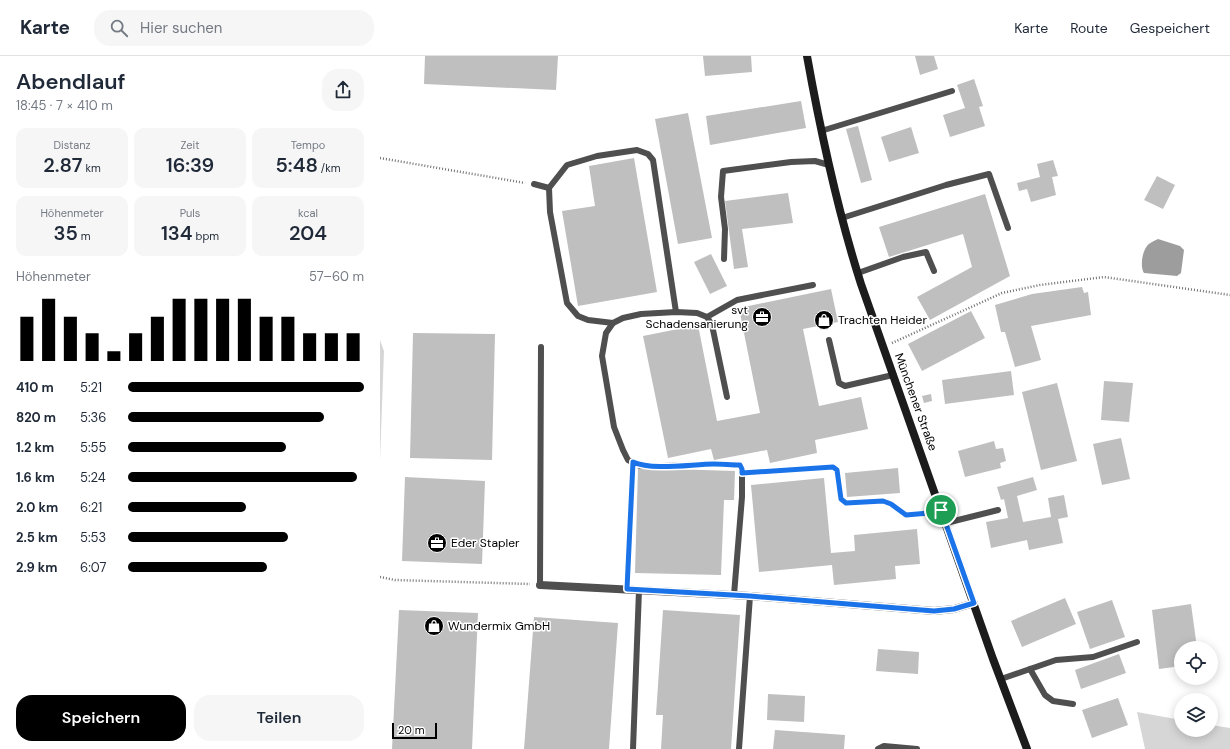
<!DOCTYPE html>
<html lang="de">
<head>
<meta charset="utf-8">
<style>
	:root { --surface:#fff; --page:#f6f6f7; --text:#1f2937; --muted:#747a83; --line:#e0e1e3; --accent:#000 }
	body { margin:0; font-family:"DM Sans",sans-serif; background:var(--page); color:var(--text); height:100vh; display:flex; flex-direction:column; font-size:15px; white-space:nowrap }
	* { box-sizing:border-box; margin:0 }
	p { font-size:13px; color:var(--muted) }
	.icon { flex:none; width:22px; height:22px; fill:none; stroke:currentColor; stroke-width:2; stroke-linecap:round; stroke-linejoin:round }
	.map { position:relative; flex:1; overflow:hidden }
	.panel { display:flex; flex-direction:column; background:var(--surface); width:380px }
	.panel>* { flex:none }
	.tools { position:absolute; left:794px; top:585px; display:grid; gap:8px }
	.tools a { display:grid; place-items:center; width:44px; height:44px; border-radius:50%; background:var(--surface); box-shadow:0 2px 10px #0003; font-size:20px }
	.scale { position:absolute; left:12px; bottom:10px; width:45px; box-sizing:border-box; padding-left:4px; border:2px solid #000; border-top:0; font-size:11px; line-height:14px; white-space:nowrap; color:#000; -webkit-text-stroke:3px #fff; paint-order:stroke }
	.pin { position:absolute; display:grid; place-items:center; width:34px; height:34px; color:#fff; margin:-17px; border:2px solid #fff; border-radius:50%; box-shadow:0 1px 4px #0007 }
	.round { display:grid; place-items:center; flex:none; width:42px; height:42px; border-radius:16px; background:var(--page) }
	.headline { display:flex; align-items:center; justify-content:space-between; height:68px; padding:0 16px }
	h1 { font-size:22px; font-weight:600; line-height:30px }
	.metrics { display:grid; grid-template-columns:repeat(3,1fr); gap:6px; height:68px; padding:4px 16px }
	.metrics div { display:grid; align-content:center; border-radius:10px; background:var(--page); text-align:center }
	.metrics b { font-size:20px; font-weight:600 }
	.metrics small { font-size:11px; font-weight:400 }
	.metrics p { font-size:11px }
	.chart { height:112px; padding:8px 16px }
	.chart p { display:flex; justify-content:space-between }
	.chart svg { width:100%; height:72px; margin-top:4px; stroke:var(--accent); stroke-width:6 }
	.action { display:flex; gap:8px; margin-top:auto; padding:8px 16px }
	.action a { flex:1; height:46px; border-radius:16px; background:var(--accent); color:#fff; font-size:16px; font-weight:600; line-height:46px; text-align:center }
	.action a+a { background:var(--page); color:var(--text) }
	ul { padding:0 16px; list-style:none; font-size:13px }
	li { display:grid; grid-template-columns:64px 48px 1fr; align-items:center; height:30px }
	li i { height:10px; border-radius:5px; background:var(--accent) }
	header { display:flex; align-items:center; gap:24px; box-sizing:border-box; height:56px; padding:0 20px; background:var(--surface); border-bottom:1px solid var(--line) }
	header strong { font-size:19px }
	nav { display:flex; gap:22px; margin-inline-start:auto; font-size:14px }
	.search { width:280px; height:36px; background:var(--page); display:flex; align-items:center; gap:10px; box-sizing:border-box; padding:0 14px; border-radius:16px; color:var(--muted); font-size:15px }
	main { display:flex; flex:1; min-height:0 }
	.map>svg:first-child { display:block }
</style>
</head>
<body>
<header>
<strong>Karte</strong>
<div class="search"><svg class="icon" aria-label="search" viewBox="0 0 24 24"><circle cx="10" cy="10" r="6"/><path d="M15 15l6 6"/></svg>Hier suchen</div>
<nav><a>Karte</a><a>Route</a><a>Gespeichert</a></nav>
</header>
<main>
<section class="panel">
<div class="headline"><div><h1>Abendlauf</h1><p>18:45 · 7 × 410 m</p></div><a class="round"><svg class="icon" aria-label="share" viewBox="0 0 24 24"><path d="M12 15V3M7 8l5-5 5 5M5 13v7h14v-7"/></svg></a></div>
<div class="metrics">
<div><p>Distanz</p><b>2.87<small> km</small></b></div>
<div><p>Zeit</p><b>16:39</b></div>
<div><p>Tempo</p><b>5:48<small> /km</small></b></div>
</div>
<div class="metrics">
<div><p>Höhenmeter</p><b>35<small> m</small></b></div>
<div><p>Puls</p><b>134<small> bpm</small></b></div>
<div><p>kcal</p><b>204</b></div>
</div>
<div class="chart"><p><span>Höhenmeter</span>57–60 m</p>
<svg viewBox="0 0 160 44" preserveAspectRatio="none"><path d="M5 44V17M15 44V6M25 44V17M35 44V27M45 44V38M55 44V27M65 44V17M75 44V6M85 44V6M95 44V6M105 44V6M115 44V17M125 44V17M135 44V27M145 44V27M155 44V27"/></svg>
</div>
<ul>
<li><b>410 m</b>5:21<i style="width:100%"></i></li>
<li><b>820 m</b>5:36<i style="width:83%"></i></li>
<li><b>1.2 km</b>5:55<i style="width:67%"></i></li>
<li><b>1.6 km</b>5:24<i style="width:97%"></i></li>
<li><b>2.0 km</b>6:21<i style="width:50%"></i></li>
<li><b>2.5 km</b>5:53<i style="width:68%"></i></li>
<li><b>2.9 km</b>6:07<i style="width:59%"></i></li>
</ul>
<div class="action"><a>Speichern</a><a>Teilen</a></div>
</section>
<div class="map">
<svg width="850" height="693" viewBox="0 0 850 693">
	<rect width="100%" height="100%" fill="#fff"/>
	<g fill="#d6d6d6">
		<path d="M0,284L4,295L0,404Z"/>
		<path d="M757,656L801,664V674H831V669L850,672V693H765Z"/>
	</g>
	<path fill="#9d9d9d" d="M778,183L800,190L804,194L801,217L797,220L764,217C760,211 762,196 767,190C769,187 774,185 778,183Z"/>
	<g fill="#bfbfbf">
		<path d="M45,0H178L176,34L44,28Z"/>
		<path d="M323,0H371L372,16L325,20Z"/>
		<path d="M535,0H554L558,13L540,19Z"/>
		<path d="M594,23L603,50L599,51L605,70L570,81L563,59L585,52L577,29Z"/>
		<path d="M421,45L426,72L330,89L326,60Z"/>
		<path d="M308,57L332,182L298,188L275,63Z"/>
		<path d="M478,70L492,124L481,127L466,73Z"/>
		<path d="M531,71L539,97L509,106L501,81Z"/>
		<path d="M254,102L277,236L198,250L182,155L215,150L209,110Z"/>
		<path d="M673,104L678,120L672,121L676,139L651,146L647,133L639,135L637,127L660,121L657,108Z"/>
		<path d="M777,120L795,129L783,153L764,144Z"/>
		<path d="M408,137L413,167L362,173L368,211L354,213L345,145Z"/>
		<path d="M605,138L630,220L550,264L537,241L592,211L583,178L509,201L499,171Z"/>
		<path d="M331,198L347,230L330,238L314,206Z"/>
		<path d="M702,231L704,237L708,236L711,259L651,270L661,304L635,311L625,276H621L615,249L652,238Z"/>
		<path d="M451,233L458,266L423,273L439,350L481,341L488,373L435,384L437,397L390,407L387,394L334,404L331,393L288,402L263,280L318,269L337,365L380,357L359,252Z"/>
		<path d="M591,255L605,282L542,315L528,288Z"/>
		<path d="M33,277L115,278L112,404L30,402Z"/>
		<path d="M631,315L634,339L565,348L562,324Z"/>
		<path d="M724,325L753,327L749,366L721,364Z"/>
		<path d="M677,327L697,405L661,414L642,336Z"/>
		<path d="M551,338L552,345L544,347L542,340Z"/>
		<path d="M741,382L750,423L722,429L713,388Z"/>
		<path d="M614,385L616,393L623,392L626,405L620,407L621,412L585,421L578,395Z"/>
		<path d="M258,412L355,415L354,444H344L341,519L255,517Z"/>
		<path d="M518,412L520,437L467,441L465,417Z"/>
		<path d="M25,421L105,425L102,508L22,505Z"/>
		<path d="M653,421L657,434L637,440L643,466L671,461L668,442L684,439L688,461L678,463L683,487L649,494L647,484L611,492L606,466L628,462L624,443L621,444L617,431Z"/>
		<path d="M444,422L451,497L475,495L474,479L537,473L540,508L515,510L516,523L454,529L452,509L379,516L371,429Z"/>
		<path d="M685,542L696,568L642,591L631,565Z"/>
		<path d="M732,544L745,581L710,593L697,556Z"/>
		<path d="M811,548L817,592H801V610L779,613L772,554Z"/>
		<path d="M19,554L98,557L92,693H12Z"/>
		<path d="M283,554L360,559L351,693H281L283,659H276Z"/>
		<path d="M154,561L238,567L229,693H144Z"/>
		<path d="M498,593L539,596L538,618L496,615Z"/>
		<path d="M739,598L746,617L701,633L695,614Z"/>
		<path d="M388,638L425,640L424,666L387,664Z"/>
		<path d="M738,642L748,669L712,682L702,654Z"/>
		<path d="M395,674L465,679L464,693H393Z"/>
	</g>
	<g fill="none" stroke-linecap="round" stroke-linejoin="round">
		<g stroke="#717171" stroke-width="2.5" stroke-dasharray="1 2" stroke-linecap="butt">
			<path d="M0,102L145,127"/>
			<path d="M512,287L622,237L660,229L724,221L850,239"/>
			<path d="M0,521L15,524L150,528"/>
		</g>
		<g stroke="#4f4f4f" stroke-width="6">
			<path d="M441,75L572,35"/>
			<path d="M154,128L169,132"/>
			<path d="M462,162L566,129L609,118L628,172"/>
			<path d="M344,203L345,173L341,141L343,115L411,106L435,105L449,109"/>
			<path d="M478,217L523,201L546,196L554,215"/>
			<path d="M327,261L357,244L433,229"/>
			<path d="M233,267L208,264L198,260L187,247L170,156L169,132L187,109L217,100L257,94L268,98L273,104L296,256"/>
			<path d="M449,284L459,327L465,330L513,319"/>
			<path d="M347,341L332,269L327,261L317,257L296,256L261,258L243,262L233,267L226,277L222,300L234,371L243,394L248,404L260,410H282L335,408L360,409L362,413V441L354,539"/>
			<path d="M362,417L453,411L457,414L461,443L467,447L503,445L511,448L526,459L549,457L561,454"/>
			<path d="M566,467L618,454"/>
			<path d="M160,529L161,291"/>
			<path d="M247,533L253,406"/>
			<path d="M650,613L665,639L673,645L693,648"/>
			<path d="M621,623L676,604L713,601L757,586"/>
			<path d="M253,693L259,534"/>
			<path d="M359,693L370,540"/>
			<path d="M498,693L504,690L537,693"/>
		</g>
		<path stroke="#4f4f4f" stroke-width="8" d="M160,529L370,540L554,555L574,553L594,547"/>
		<path stroke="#1c1c1c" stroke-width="8" d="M427,0C441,78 457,153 481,228L613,603L647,693"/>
	</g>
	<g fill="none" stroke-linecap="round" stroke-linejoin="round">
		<defs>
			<path id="route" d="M253,406C273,415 312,408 334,408C343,408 351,409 360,409L362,413V417L453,411L457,414L461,443L466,447L503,445L511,448L526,459L549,457L561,454L594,547L574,553L554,555L370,540L247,533Z"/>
		</defs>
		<use href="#route" stroke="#fff" stroke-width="8"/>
		<use href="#route" stroke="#1a73e8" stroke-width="5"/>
	</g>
	<defs>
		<symbol id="office-disc" viewBox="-11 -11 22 22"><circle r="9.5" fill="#000" stroke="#fff"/><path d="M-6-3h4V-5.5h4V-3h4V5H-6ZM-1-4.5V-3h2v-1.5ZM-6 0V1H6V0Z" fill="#fff"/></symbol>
		<symbol id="shop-disc" viewBox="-11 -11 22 22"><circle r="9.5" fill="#000" stroke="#fff"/><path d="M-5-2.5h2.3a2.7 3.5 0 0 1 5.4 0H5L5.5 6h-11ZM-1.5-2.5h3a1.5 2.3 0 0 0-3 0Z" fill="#fff"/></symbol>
	</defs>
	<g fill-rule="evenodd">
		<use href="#office-disc" x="371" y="250" width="22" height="22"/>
		<use href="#shop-disc" x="433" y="253" width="22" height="22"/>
		<use href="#office-disc" x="46" y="476" width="22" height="22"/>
		<use href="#shop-disc" x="43" y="559" width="22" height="22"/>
	</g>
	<g text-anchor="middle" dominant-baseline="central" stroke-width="3" stroke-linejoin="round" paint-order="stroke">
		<g font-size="12" fill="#000" stroke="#fff" text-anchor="start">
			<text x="368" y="254" text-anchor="end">svt<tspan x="368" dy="14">Schadensanierung</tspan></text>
			<text x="458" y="264">Trachten Heider</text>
			<text x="71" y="487">Eder Stapler</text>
			<text x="68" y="570">Wundermix GmbH</text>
		</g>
		<g font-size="12" fill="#000" stroke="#fff">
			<text transform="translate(536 346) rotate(70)">Münchener Straße</text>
		</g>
	</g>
</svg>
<div class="tools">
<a><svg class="icon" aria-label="locate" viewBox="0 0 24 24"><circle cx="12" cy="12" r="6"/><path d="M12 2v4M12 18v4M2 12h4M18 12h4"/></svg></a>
<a><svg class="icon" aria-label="layers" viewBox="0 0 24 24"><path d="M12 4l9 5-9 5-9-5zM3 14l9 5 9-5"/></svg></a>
</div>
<div class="scale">20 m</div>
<div class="pin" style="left:561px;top:454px;background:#1e9e55"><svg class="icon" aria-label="arrive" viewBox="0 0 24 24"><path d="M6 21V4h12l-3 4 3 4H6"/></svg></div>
</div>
</main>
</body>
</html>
